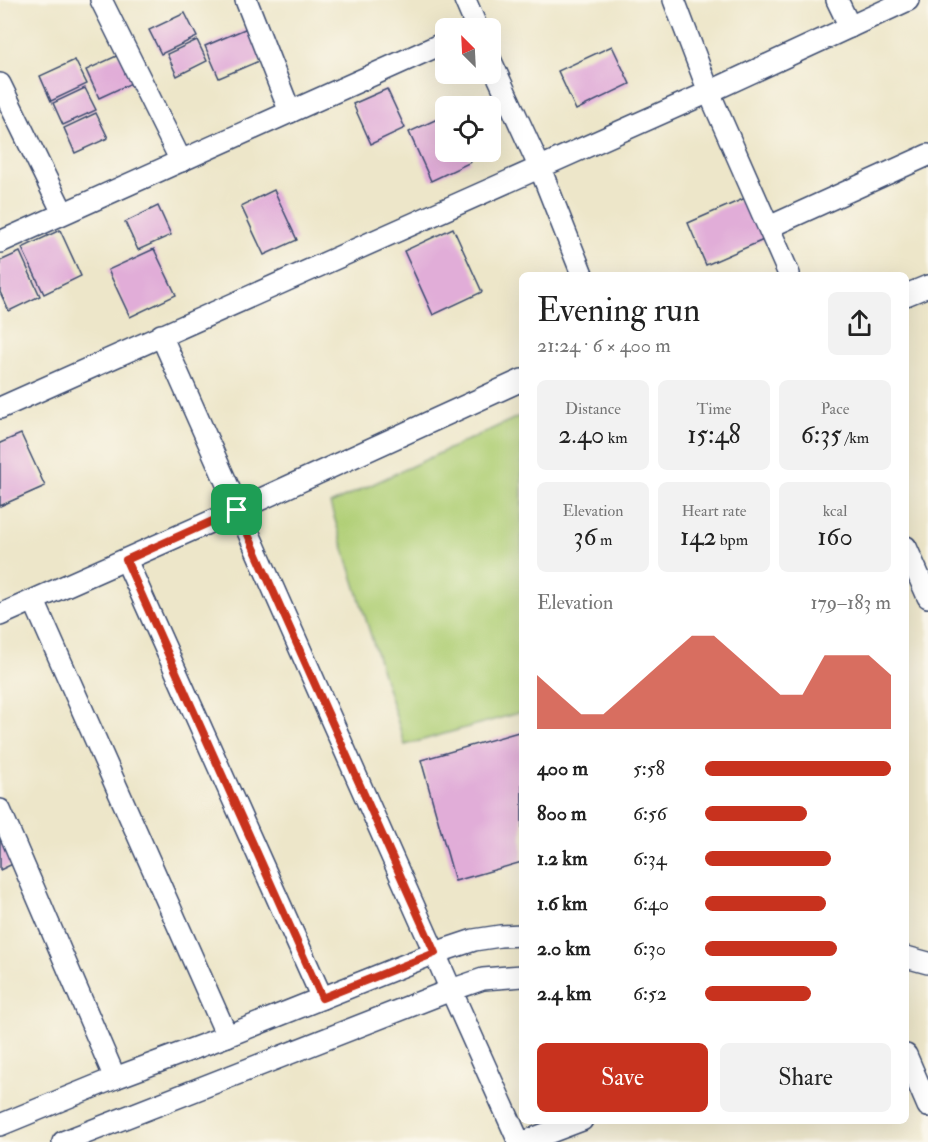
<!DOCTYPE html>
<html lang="en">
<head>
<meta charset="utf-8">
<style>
	:root { --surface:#fff; --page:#f2f2f2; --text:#222; --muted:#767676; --accent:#c8321e }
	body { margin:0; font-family:"IM FELL Double Pica",serif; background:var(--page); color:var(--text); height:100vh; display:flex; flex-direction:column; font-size:22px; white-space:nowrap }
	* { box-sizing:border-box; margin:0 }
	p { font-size:20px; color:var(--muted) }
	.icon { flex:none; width:33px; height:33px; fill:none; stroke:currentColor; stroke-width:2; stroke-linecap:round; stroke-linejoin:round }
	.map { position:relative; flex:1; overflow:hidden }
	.sheet { position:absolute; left:519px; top:272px; width:390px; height:852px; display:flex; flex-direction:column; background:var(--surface); border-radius:9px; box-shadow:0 6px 24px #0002 }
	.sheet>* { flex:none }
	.needle { width:39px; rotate:336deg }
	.fabs { position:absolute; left:435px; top:18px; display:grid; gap:12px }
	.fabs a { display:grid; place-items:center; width:66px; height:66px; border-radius:9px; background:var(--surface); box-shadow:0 6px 24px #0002; font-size:30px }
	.pin { position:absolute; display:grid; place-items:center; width:51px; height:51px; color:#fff; margin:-26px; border-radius:12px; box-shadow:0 3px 9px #0006 }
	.round { display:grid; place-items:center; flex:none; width:63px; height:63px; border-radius:9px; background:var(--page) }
	.head { display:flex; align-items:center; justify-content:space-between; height:102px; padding:0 18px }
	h1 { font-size:33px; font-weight:600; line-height:45px }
	.metrics { display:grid; grid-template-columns:repeat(3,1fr); gap:9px; height:102px; padding:6px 18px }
	.metrics div { display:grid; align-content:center; border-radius:9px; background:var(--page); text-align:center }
	.metrics b { font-size:26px; font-weight:600 }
	.metrics small { font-size:16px; font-weight:400 }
	.metrics p { font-size:16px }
	.chart { height:168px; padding:12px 18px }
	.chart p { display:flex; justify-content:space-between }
	.chart svg { width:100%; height:108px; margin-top:6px; fill:var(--accent); opacity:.7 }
	.primary-button { display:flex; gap:12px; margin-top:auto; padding:12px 18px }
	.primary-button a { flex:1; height:69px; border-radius:9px; background:var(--accent); color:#fff; font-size:24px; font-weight:600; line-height:69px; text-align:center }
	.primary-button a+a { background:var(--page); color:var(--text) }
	ul { padding:0 18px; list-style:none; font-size:20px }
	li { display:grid; grid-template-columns:96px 72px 1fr; align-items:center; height:45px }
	li i { height:15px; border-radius:8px; background:var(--accent) }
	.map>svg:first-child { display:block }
</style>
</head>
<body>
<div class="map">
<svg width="928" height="1142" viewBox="0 0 928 1142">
	<rect width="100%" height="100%" fill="#fbf7ec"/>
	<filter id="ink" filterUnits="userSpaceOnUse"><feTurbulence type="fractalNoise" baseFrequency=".0167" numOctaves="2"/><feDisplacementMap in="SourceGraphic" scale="12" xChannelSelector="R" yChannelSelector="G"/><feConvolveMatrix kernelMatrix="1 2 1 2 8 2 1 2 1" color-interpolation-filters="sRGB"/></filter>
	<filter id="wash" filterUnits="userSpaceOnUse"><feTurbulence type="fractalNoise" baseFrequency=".008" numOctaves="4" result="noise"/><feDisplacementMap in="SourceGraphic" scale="24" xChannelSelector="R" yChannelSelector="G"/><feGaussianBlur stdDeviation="1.35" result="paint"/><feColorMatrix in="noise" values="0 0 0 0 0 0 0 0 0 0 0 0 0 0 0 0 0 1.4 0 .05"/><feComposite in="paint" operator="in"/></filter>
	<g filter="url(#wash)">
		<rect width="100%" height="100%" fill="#ede6c9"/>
		<path fill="#b0cf76" stroke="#667f6a" stroke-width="1.5" d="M522,415V712L405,745L330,504Z"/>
		<g id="blocks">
			<g fill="#e1add8">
				<path d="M185,13L197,37L161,54L149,30Z"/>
				<path d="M252,26L266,58L219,78L205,46Z"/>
				<path d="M197,40L207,61L177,76L167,54Z"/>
				<path d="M612,46L630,84L576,110L558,71Z"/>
				<path d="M123,53L136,81L99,98L86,70Z"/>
				<path d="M75,60L87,84L51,101L40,76Z"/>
				<path d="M85,88L96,110L63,125L53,103Z"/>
				<path d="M387,89L405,128L371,144L353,104Z"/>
				<path d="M96,113L108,138L75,153L64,128Z"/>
				<path d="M446,115V152H466L471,162L431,181L409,132Z"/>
				<path d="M274,190L297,240L264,255L241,206Z"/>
				<path d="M750,196L768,238L706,265L688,223Z"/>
				<path d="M158,206L171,235L138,250L125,222Z"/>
				<path d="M453,228L482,292L433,315L404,251Z"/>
				<path d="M60,230L81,276L44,294L22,248Z"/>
				<path d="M154,249L176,295L130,317L108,270Z"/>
				<path d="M20,252L40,296L9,311L0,292V261Z"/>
				<path d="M21,434L45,486L0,506V443Z"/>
				<path d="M522,731V862L455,881L421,760Z"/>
				<path d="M0,833L17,862L0,870Z"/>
			</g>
		</g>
	</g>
	<g filter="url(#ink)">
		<use href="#blocks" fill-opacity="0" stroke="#3a4a6e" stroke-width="1.5"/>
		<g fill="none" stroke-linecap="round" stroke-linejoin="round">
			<defs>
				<g id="street">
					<path d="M101,0L181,161"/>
					<path d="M246,0L290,112"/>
					<path d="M465,0L477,28"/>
					<path d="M674,0L709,92L789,274"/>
					<path d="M837,0L850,27"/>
					<path d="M490,59L540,168L582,274"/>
					<path d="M0,84L63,213"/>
					<path d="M769,227L928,155"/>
					<path d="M0,242L446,42"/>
					<path d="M906,295L928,286"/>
					<path d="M161,335L451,990L519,1142"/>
					<path d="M0,408L709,92L908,0"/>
					<path d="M906,547L928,597"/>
					<path d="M126,560L322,998"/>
					<path d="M34,601L227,1036"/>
					<path d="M0,615L237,510L522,380"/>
					<path d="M0,810L115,1078"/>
					<path d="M906,957L928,963"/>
					<path d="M906,1055L928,1106"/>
					<path d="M0,1125L115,1078L227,1036L435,953L474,940L500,936L522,935"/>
					<path d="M63,1142L451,990L483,979L522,976"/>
					<path d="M524,1142L582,1120"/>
				</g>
			</defs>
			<use href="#street" stroke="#3a4a6e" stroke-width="24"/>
			<use href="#street" stroke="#fff" stroke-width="21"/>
		</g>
	</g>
	<g fill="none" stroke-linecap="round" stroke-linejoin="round" filter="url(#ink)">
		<defs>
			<path id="route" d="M237,510L435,953L322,998L126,560Z"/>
		</defs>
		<use href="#route" stroke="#fff" stroke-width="12"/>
		<use href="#route" stroke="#c8321e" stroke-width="8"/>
	</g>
</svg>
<div class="fabs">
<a><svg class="needle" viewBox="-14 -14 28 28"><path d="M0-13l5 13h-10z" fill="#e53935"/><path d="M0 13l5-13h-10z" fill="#767676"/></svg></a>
<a><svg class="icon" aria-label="locate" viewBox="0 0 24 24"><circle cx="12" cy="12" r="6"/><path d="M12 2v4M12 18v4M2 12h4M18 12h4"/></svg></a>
</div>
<div class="pin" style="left:237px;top:510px;background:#1e9e55"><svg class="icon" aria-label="arrive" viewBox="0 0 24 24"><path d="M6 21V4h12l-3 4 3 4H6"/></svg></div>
<section class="sheet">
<div class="head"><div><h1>Evening run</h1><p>21:24 · 6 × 400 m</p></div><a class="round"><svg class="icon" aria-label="share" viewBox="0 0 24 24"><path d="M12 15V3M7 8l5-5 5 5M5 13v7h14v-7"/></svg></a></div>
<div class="metrics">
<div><p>Distance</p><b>2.40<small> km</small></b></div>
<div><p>Time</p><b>15:48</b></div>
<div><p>Pace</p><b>6:35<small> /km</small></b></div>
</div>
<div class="metrics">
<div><p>Elevation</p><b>36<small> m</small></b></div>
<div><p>Heart rate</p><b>142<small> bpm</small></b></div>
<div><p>kcal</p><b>160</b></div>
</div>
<div class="chart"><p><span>Elevation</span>179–183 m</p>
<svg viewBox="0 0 160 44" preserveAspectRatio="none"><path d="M0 44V22L10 30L20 38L30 38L40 30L50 22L60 14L70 6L80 6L90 14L100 22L110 30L120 30L130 14L140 14L150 14L160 22V44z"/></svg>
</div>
<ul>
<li><b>400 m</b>5:58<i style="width:100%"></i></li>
<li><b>800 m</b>6:56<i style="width:55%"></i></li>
<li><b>1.2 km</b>6:34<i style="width:68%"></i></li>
<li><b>1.6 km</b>6:40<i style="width:65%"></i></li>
<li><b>2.0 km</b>6:30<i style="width:71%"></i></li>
<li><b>2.4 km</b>6:52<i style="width:57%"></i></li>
</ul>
<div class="primary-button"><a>Save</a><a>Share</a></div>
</section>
</div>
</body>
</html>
